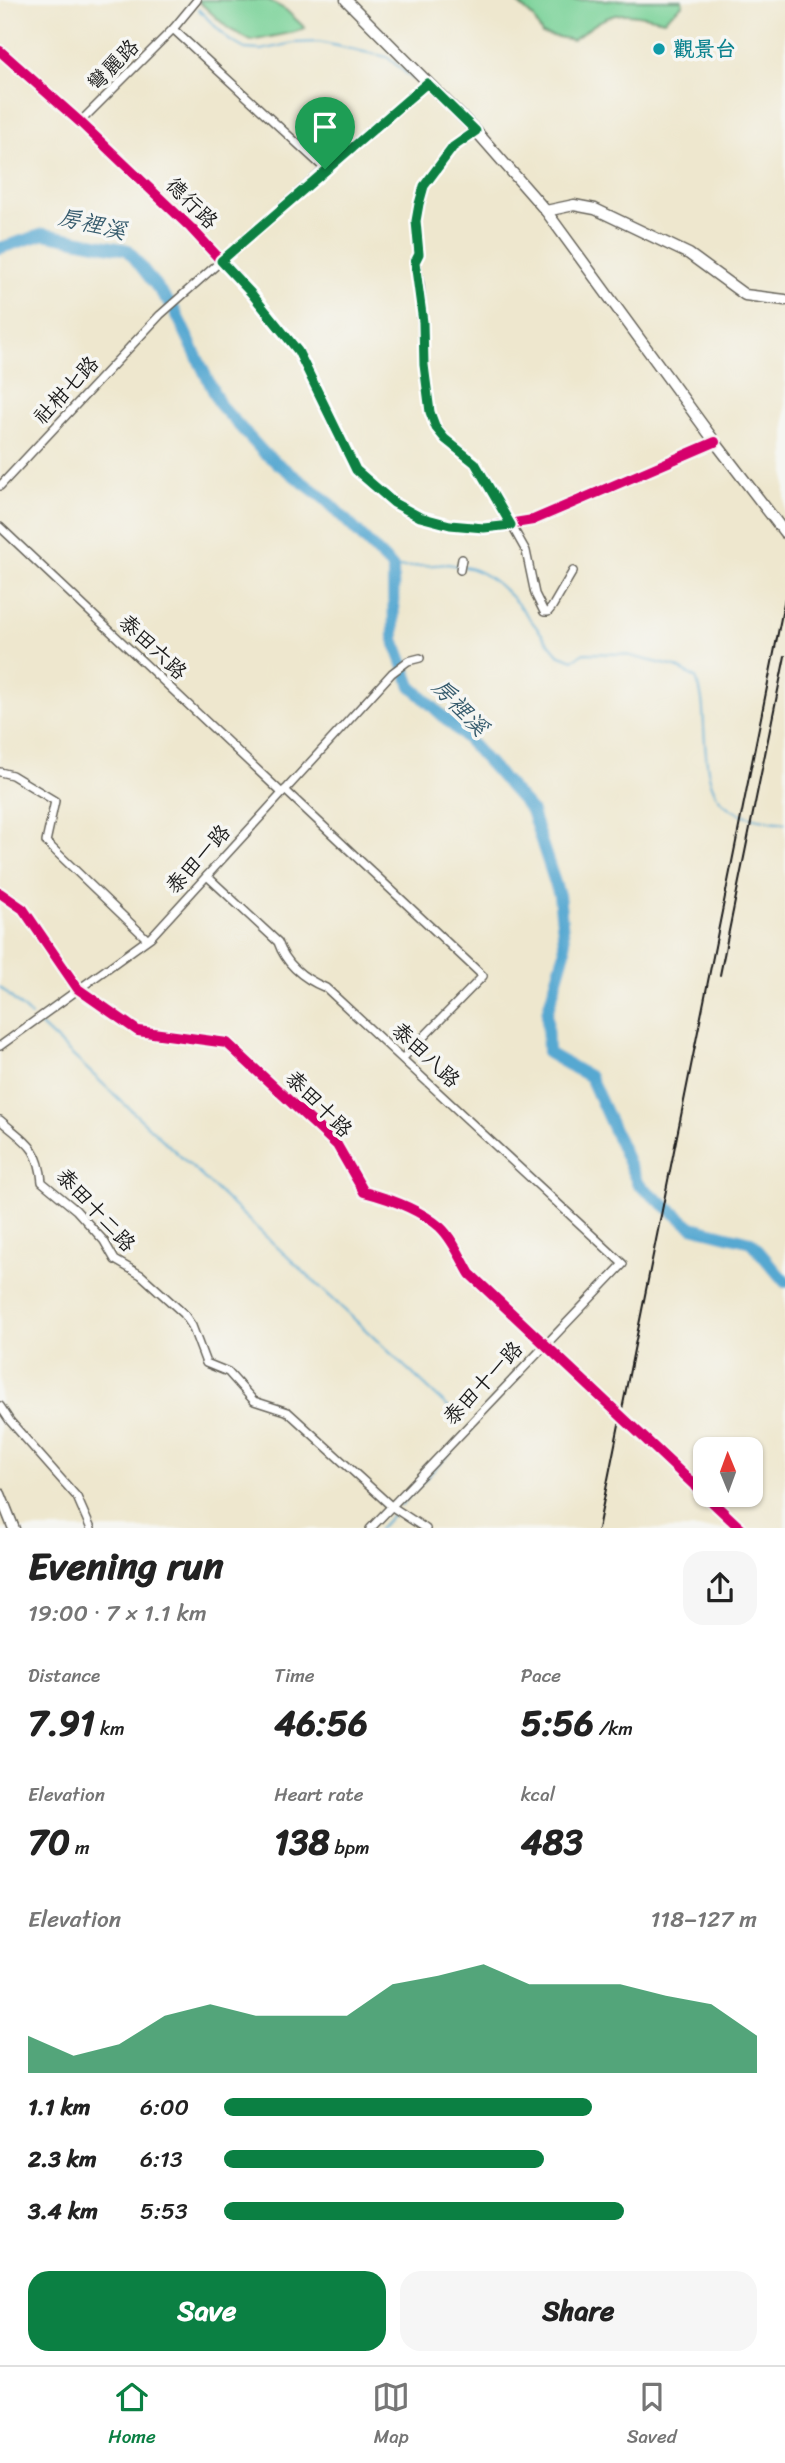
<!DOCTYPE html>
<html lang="en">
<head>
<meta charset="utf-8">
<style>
	:root { --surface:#fff; --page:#f6f6f6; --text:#222; --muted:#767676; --line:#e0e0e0; --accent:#0b8043 }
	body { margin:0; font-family:Sriracha,"LXGW WenKai TC",sans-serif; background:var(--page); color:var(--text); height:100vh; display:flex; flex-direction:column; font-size:26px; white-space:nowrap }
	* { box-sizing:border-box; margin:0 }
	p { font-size:23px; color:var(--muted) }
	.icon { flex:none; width:38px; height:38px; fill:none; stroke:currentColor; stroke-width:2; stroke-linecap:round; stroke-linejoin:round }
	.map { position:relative; height:1528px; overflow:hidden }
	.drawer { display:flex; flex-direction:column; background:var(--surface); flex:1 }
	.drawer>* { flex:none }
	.needle { width:46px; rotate:359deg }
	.tools { position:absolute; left:693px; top:1437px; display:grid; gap:14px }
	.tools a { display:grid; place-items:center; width:70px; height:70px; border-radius:14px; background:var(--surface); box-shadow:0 2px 5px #0004; font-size:35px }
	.pin { position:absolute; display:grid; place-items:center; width:60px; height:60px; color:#fff; margin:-72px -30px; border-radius:50% 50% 50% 0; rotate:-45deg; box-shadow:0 0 7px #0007 }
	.pin .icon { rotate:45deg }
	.round { display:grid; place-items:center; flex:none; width:74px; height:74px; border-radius:21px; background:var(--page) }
	.overview { display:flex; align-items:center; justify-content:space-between; height:119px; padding:0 28px }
	h1 { font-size:38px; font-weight:800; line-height:52px }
	.stats { display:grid; grid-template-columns:repeat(3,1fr); gap:10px; height:119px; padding:7px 28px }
	.stats div { display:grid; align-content:center }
	.stats b { font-size:35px; font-weight:800 }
	.stats small { font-size:19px; font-weight:400 }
	.stats p { font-size:19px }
	.chart { height:196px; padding:14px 28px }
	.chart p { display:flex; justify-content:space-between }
	.chart svg { width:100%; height:126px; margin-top:7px; fill:var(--accent); opacity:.7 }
	.primary-button { display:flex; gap:14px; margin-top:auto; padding:14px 28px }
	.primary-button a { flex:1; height:80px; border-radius:21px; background:var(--accent); color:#fff; font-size:28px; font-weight:800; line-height:80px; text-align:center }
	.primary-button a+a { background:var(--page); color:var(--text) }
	ul { padding:0 28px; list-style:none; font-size:23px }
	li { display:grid; grid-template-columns:112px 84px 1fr; align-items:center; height:52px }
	li i { height:18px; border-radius:9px; background:var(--accent) }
	.dock { display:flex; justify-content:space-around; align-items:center; height:98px; border-top:2px solid var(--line); background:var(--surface); font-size:19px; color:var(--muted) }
	.dock a { display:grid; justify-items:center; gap:4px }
	.dock .active { color:var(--accent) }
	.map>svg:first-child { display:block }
</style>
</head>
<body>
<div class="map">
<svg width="785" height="1529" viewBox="0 0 785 1529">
	<rect width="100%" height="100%" fill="#f6f6f2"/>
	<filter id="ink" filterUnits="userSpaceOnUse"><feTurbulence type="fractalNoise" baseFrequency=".0143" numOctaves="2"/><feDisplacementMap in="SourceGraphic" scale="14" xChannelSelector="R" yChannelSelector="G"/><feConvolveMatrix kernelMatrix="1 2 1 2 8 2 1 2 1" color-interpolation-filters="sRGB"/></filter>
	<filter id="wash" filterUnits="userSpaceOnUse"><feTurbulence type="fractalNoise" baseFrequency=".00686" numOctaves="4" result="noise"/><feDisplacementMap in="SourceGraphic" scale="28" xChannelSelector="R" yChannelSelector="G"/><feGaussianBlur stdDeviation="1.57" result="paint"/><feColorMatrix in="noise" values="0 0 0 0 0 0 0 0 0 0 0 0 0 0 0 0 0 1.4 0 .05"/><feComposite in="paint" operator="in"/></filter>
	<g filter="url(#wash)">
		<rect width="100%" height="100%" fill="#eee7ce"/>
		<g fill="#79d298" stroke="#4a775a" stroke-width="2">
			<path d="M197,0H268L286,10L305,28L295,32L251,41L229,29Z"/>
			<path d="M514,0H682L683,4L664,20C617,10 612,10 573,40L542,34L533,17Z"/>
		</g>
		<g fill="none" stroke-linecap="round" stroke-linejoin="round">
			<g stroke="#56a8d1" stroke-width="2">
				<path d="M198,9L229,40L245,49L261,50L294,43L319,42L387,57L413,79"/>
				<path d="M464,567C503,573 532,625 558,654L573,660L584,653L622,654L676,667L696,678C703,694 703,709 704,727C708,795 711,815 785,823"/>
				<path d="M393,568L448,564L458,566"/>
				<path d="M0,987L31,1016"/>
				<path d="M39,1024L463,1421"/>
				<path d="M401,1505L472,1429"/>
				<path d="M379,1529L393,1514"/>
			</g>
			<path stroke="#56a8d1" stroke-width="12" d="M0,248L44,234L128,250L174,309L220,405L264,453L326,500L393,568L394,640L411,686L468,740L531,810L559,895L565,951L547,1013L548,1053L590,1077L638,1184L692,1227L751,1242L785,1282"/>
		</g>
	</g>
	<g filter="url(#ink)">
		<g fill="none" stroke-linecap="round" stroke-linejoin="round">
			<defs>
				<g id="street">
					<path d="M173,29L325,169"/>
					<path d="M80,122L173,29L197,0"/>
					<path d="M476,131L453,147L424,186L416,221L419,254L415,262L420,285L424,365L430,412L436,427L445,439L467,455L482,473L526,551L535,594L544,612H548L552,607L573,571"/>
					<path d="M0,486L160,315L325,169L427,83"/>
					<path d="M0,527L282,793"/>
					<path d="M460,570L462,559"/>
					<path d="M0,772L12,775L55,801L46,842L147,939"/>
					<path d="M285,790L483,976L403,1058"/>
					<path d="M207,876L278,942C286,965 304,979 326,988L623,1264L370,1529"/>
					<path d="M0,893L23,909L78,989L138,1031L227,1043L337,1145L364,1192C391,1199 419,1209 440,1227C453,1239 461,1259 470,1274L741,1529"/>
					<path d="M0,1046L151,937L392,673L408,661L420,658"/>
					<path d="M0,1120C25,1142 39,1146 42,1182L76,1210L104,1241L115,1260L141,1275L184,1314L192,1326L206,1363L228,1372L254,1401L288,1412L391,1506L426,1529"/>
					<path d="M0,1406L10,1421L77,1497L91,1529"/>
				</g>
				<g id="secondary">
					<path d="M346,0L476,131L546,211L715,442L785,533"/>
					<path d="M0,51L80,122L191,228L251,293L298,351L356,470L394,503L420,517L451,525L484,528L533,520L715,442"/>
					<path d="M546,211L574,205L595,209L689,254L745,295L785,300"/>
					<path d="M0,1494L14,1529"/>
				</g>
			</defs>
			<use href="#street" stroke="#66635a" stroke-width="10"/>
			<use href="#secondary" stroke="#66635a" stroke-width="13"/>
			<use href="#street" stroke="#fff" stroke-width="7"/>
			<use href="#secondary" stroke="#fff" stroke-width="10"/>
			<g stroke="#1c1c1c" stroke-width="2">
				<path d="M720,975L785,656"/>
				<path d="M598,1529L785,598"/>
			</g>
			<defs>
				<g id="cycleway">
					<path d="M0,51L80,122L191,228L251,293L298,351L356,470L394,503L420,517L451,525L484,528L533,520L715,442"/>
					<path d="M0,893L23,909L78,989L138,1031L227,1043L337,1145L364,1192C391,1199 419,1209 440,1227C453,1239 461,1259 470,1274L741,1529"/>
				</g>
			</defs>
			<use href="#cycleway" stroke="#f6f6f2" stroke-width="15"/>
			<use href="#cycleway" stroke="#d6006c" stroke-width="10"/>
		</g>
	</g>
	<g fill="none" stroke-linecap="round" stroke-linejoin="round" filter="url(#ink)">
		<defs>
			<path id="route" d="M427,83L476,131L453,147L424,186L419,204L416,221L419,254L415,262L423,322L424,365L430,412L436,428L445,439L475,463L511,525L484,528L450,525L420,517L394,503L356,470L298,351L251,293L221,261Z"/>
		</defs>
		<use href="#route" stroke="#fff" stroke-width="14"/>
		<use href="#route" stroke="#0b8043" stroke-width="9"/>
	</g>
	<circle fill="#0f9aa8" stroke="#f6f6f2" stroke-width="2.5" cx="659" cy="49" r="7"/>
	<g text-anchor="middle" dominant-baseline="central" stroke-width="7" stroke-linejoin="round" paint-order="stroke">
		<g font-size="21" font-weight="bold" fill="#0d838f" stroke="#f6f6f2" text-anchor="start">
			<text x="673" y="49">觀景台</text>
		</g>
		<g font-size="21" fill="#1c1c1c" stroke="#f6f6f2">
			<text transform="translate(113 65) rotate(-45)">彎麗路</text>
			<text transform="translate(192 203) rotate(45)">德行路</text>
			<text transform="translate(66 390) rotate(-47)">社柑七路</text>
			<text transform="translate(153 647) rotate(43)">泰田六路</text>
			<text transform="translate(198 859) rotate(-48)">泰田一路</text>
			<text transform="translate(426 1055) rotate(43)">泰田八路</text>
			<text transform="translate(319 1104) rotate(45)">泰田十路</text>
			<text transform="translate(96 1210) rotate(47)">泰田十二路</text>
			<text transform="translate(483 1383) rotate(-47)">泰田十一路</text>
		</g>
		<g font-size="23" font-style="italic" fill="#365b6d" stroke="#f6f6f2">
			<text transform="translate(92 224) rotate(13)">房裡溪</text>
			<text transform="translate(460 707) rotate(46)">房裡溪</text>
		</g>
	</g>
</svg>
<div class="tools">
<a><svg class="needle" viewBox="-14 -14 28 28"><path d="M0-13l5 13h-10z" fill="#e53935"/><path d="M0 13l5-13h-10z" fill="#767676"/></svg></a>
</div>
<div class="pin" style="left:325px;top:169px;background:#1e9e55"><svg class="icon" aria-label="arrive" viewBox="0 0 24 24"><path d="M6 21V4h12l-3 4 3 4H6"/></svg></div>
</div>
<section class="drawer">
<div class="overview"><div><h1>Evening run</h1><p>19:00 · 7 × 1.1 km</p></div><a class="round"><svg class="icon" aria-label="share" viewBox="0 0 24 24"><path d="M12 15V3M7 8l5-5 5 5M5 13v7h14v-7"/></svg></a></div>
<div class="stats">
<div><p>Distance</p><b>7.91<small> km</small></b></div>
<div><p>Time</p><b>46:56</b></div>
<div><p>Pace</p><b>5:56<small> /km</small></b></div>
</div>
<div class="stats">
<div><p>Elevation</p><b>70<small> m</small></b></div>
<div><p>Heart rate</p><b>138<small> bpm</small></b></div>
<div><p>kcal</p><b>483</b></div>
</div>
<div class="chart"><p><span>Elevation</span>118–127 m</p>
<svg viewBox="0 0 160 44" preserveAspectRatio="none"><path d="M0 44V31L10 38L20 34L30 24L40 20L50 24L60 24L70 24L80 13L90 10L100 6L110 13L120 13L130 13L140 17L150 20L160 31V44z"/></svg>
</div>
<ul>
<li><b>1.1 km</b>6:00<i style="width:69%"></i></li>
<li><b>2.3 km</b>6:13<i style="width:60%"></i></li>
<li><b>3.4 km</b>5:53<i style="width:75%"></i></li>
</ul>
<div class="primary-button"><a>Save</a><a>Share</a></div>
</section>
<nav class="dock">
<a class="active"><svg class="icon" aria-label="home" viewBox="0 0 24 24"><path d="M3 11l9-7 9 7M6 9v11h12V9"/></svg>Home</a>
<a><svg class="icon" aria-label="map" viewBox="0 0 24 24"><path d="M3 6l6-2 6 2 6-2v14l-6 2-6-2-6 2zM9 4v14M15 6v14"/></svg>Map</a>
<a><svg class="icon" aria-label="saved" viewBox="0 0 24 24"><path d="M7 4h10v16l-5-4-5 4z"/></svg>Saved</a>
</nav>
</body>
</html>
